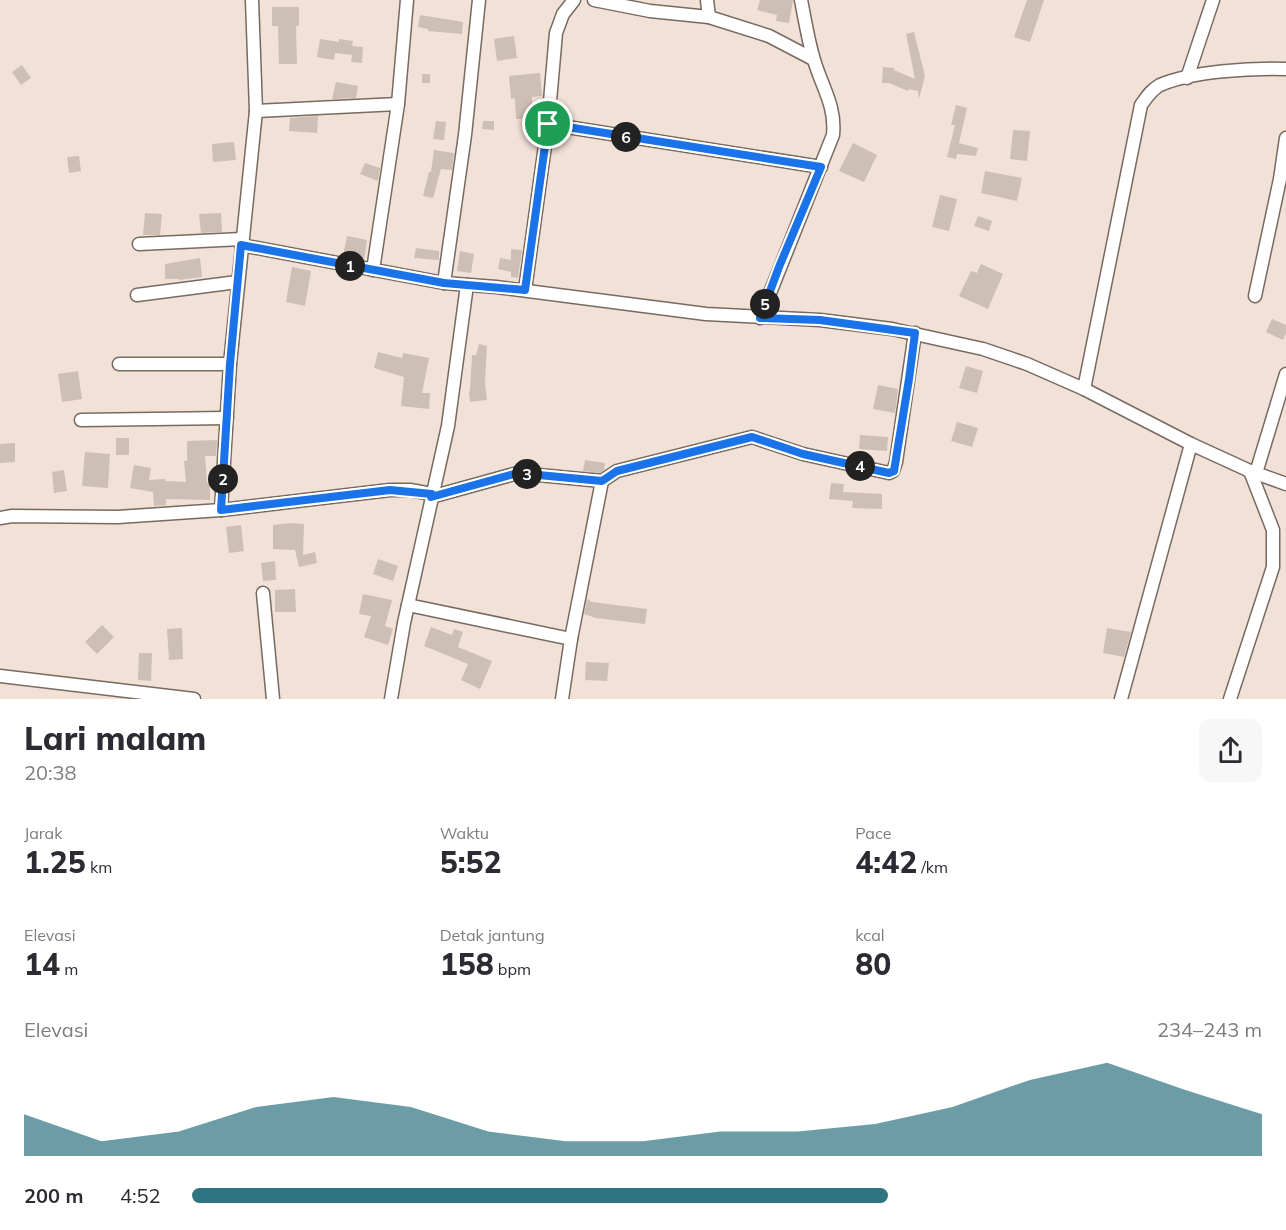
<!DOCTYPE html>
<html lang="id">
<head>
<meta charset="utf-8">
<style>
	:root { --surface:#fff; --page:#f7f7f7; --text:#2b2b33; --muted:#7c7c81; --accent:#2e7581 }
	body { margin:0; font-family:Mulish,sans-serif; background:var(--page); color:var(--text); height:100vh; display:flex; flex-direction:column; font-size:22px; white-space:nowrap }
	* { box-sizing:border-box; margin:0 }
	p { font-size:20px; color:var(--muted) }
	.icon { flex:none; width:33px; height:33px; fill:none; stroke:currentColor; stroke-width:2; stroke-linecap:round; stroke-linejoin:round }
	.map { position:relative; height:699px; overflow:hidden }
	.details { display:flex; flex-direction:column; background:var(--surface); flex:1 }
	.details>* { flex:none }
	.pin { position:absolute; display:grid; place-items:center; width:51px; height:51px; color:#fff; margin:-26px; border:3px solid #fff; border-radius:50%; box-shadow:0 2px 6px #0007 }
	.km { position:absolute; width:30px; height:30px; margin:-15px; border-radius:50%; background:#222; color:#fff; font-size:16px; line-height:30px; text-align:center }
	.round { display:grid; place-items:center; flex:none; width:63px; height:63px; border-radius:12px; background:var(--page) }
	.headline { display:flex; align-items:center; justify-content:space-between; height:102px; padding:0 24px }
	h1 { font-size:33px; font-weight:800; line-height:45px }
	.figures { display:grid; grid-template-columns:repeat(3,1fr); gap:9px; height:102px; padding:6px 24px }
	.figures div { display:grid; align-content:center }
	.figures b { font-size:30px; font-weight:800 }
	.figures small { font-size:16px; font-weight:400 }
	.figures p { font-size:16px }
	.chart { height:168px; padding:12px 24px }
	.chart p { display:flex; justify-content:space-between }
	.chart svg { width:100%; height:108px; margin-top:6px; fill:var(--accent); opacity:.7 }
	ul { padding:0 24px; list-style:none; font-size:20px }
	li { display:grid; grid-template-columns:96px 72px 1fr; align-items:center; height:45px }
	li i { height:15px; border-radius:8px; background:var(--accent) }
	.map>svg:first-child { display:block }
</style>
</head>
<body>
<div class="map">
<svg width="1286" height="699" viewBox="0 0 1286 699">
	<rect width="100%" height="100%" fill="#f1e1d7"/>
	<g fill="#cebfb5">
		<path d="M760,0H793L789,23L776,21L777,15L757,10Z"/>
		<path d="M1027,0H1044L1030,42L1014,37Z"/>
		<path d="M272,7H299V26H296L297,64H279L278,26H272Z"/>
		<path d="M420,15L463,22L462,34L428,31V29L418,27Z"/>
		<path d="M914,32L925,76L919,99L918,91L909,89L908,91L889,83H882L883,67L894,68V70L915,79L906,34Z"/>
		<path d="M514,36L517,58L497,61L494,39Z"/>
		<path d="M320,39L339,42V39L353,41L352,46L363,47L362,63L351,62L352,55L335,53L334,60L317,57Z"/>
		<path d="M22,65L31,78L21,85L12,72Z"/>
		<path d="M540,73L542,96L532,97V119H516L515,98L511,99L509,76Z"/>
		<rect x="422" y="74" width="8" height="9"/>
		<path d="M336,82L358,86L356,98L332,99Z"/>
		<path d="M956,105L967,108L959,143L978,148L976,156L957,154L956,159L947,157L955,125H951Z"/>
		<path d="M318,116L317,133L289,131L290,118Z"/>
		<path d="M436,121L446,122L444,140L433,139Z"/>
		<path d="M483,121H494V130L482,129Z"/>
		<path d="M1013,130L1030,131L1027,161L1010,159Z"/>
		<path d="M234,142L236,160L213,162L212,144Z"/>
		<path d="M853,143L877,155L864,182L839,171Z"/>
		<path d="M434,150L454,153L452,170L441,169L433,198L423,196L429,172H431Z"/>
		<path d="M79,156L81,171L69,173L67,157Z"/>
		<path d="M365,163L380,168L378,181L360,174Z"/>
		<path d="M985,171L1022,178L1017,201L981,193Z"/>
		<path d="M940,195L957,199L949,231L932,227Z"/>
		<path d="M145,213L162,214L160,235H143Z"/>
		<path d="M221,213L222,232L201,233L199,214Z"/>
		<path d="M978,216L992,221L989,231L974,226Z"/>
		<path d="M347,236L367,240L364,260L343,256Z"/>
		<path d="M416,248L439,251V260L414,258Z"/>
		<path d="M511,249L522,250L518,278L511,277V272L498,269L500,258L511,260Z"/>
		<path d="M460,251L474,254L471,273L457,271Z"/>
		<path d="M200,258L202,277L179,280V279H165V264Z"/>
		<path d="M981,264L1003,274L988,309L959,296L971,271L977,273Z"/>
		<path d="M292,267L311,271L305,306L286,302Z"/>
		<path d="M1272,319L1286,325V333L1283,340L1266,332Z"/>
		<path d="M479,344L487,346L485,383L487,400L470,402L469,391H470L472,355H476Z"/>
		<path d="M378,352L402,358L403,353L429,358L422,393H430L429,409L401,406L404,377L374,368Z"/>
		<path d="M966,366L983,371L977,393L959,388Z"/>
		<path d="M78,371L82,399L62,402L58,374Z"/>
		<path d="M878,385L898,389L895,413L873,409Z"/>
		<path d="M957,422L978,428L972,447L951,441Z"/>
		<path d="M860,435L888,437L887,451L859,449Z"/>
		<rect x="116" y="438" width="13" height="17"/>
		<path d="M217,440L216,456H205L207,483H210V500L166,499V505L154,506L153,492L130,488L134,465L151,468L149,480L165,479V481L186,482L184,461H187V441Z"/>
		<path d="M15,443V462L0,463V444Z"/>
		<path d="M85,452L110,454L108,488L82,486Z"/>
		<path d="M585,460L605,463L604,470L600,473L583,471Z"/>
		<path d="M64,470L67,491L54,493L52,472Z"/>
		<path d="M831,483L844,484L843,492L882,494V509L852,508L853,501L829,499Z"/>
		<path d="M290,523L304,524L303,555L315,552L317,563L299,567L295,550L273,549V525Z"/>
		<path d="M241,525L244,551L229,553L226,527Z"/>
		<path d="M378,559L398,566L393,581L373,574Z"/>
		<path d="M275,561L276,580L263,581L261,563Z"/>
		<path d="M295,589L296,612H275V590Z"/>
		<path d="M363,594L392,600L385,626L393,629L388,645L364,637L371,616L359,614Z"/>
		<path d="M587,599L592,602L647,609L645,624L596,618L584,614Z"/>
		<path d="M102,625L114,637L97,654L85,642Z"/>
		<path d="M431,627L452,635L454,629L463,632L458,647L492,661L480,689L461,680L468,664L424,646Z"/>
		<path d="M182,628L183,659L169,660L167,629Z"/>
		<path d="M1107,628L1131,632L1124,657L1103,653Z"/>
		<path d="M139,653H152L151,681L138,680Z"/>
		<path d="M586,662L609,663L607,681L585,680Z"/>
	</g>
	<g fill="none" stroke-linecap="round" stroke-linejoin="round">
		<defs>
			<g id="minor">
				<path d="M594,0L650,11L709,17L769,36L813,59"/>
				<path d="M707,0L709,17"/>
				<path d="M1187,78L1213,0"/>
				<path d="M256,111L398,104"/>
				<path d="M548,124L821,167"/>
				<path d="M139,244L242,239"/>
				<path d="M241,245L444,283L496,287L706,314L820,320L892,329L983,349L1027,364L1084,389L1191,444L1250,471L1286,484"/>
				<path d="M373,270L398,104L407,0"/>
				<path d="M444,283L465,135L479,0"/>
				<path d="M525,290L548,124L556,33L563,14L574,0"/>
				<path d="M137,295L237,282"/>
				<path d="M1255,296L1280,179L1286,138"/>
				<path d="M760,318L833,135C836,106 822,87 814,60C808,40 805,20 801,0"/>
				<path d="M119,364H230"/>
				<path d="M1084,389L1141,105C1147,97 1151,90 1160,85C1193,71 1250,68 1286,69"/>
				<path d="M81,420L227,418"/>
				<path d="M1256,473L1286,374"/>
				<path d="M431,497L514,474H528L602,481"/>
				<path d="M221,510L230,364L256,111L252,0"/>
				<path d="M0,518L12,516L118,517L221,510L390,490H410L432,494"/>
				<path d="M263,593L273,699"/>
				<path d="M408,605L571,639L602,481L617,471L752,437L803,454L889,473L893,471L896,462L915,333"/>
				<path d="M0,676L194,699"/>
				<path d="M391,699L404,623L448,426L467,285"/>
				<path d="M562,699L571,639"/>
				<path d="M1121,699L1191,444"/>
				<path d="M1230,699L1273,567V530L1250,471"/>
			</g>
		</defs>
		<use href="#minor" stroke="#776a61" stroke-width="15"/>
		<use href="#minor" stroke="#fff" stroke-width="12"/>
	</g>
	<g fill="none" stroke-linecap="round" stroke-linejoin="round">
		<defs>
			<path id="route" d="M548,124L821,167L779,267L760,318L820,320L915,333L909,379L894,471L889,473L803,454L752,437L617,471L602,481L528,474H514L431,497L432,494L390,490L221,510L230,364L241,245L444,283L525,290Z"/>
		</defs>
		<use href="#route" stroke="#fff" stroke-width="12"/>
		<use href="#route" stroke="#1a73e8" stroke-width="8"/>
	</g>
</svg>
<div class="pin" style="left:548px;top:124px;background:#1e9e55"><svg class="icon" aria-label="arrive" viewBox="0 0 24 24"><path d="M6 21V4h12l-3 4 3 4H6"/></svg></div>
<b class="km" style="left:350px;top:266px">1</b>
<b class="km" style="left:223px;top:479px">2</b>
<b class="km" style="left:527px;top:474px">3</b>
<b class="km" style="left:860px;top:466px">4</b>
<b class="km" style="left:765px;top:304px">5</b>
<b class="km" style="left:626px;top:137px">6</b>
</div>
<section class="details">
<div class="headline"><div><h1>Lari malam</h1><p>20:38</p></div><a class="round"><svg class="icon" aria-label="share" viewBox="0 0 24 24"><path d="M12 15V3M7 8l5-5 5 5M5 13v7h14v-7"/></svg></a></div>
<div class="figures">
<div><p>Jarak</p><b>1.25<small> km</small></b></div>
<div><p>Waktu</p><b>5:52</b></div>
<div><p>Pace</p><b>4:42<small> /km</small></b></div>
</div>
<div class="figures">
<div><p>Elevasi</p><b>14<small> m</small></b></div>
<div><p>Detak jantung</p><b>158<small> bpm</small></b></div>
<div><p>kcal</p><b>80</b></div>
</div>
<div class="chart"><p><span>Elevasi</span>234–243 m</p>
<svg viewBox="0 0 160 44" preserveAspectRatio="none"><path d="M0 44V27L10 38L20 34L30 24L40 20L50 24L60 34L70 38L80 38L90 34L100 34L110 31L120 24L130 13L140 6L150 17L160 27V44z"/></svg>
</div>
<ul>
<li><b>200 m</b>4:52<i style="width:65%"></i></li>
</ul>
</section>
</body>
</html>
